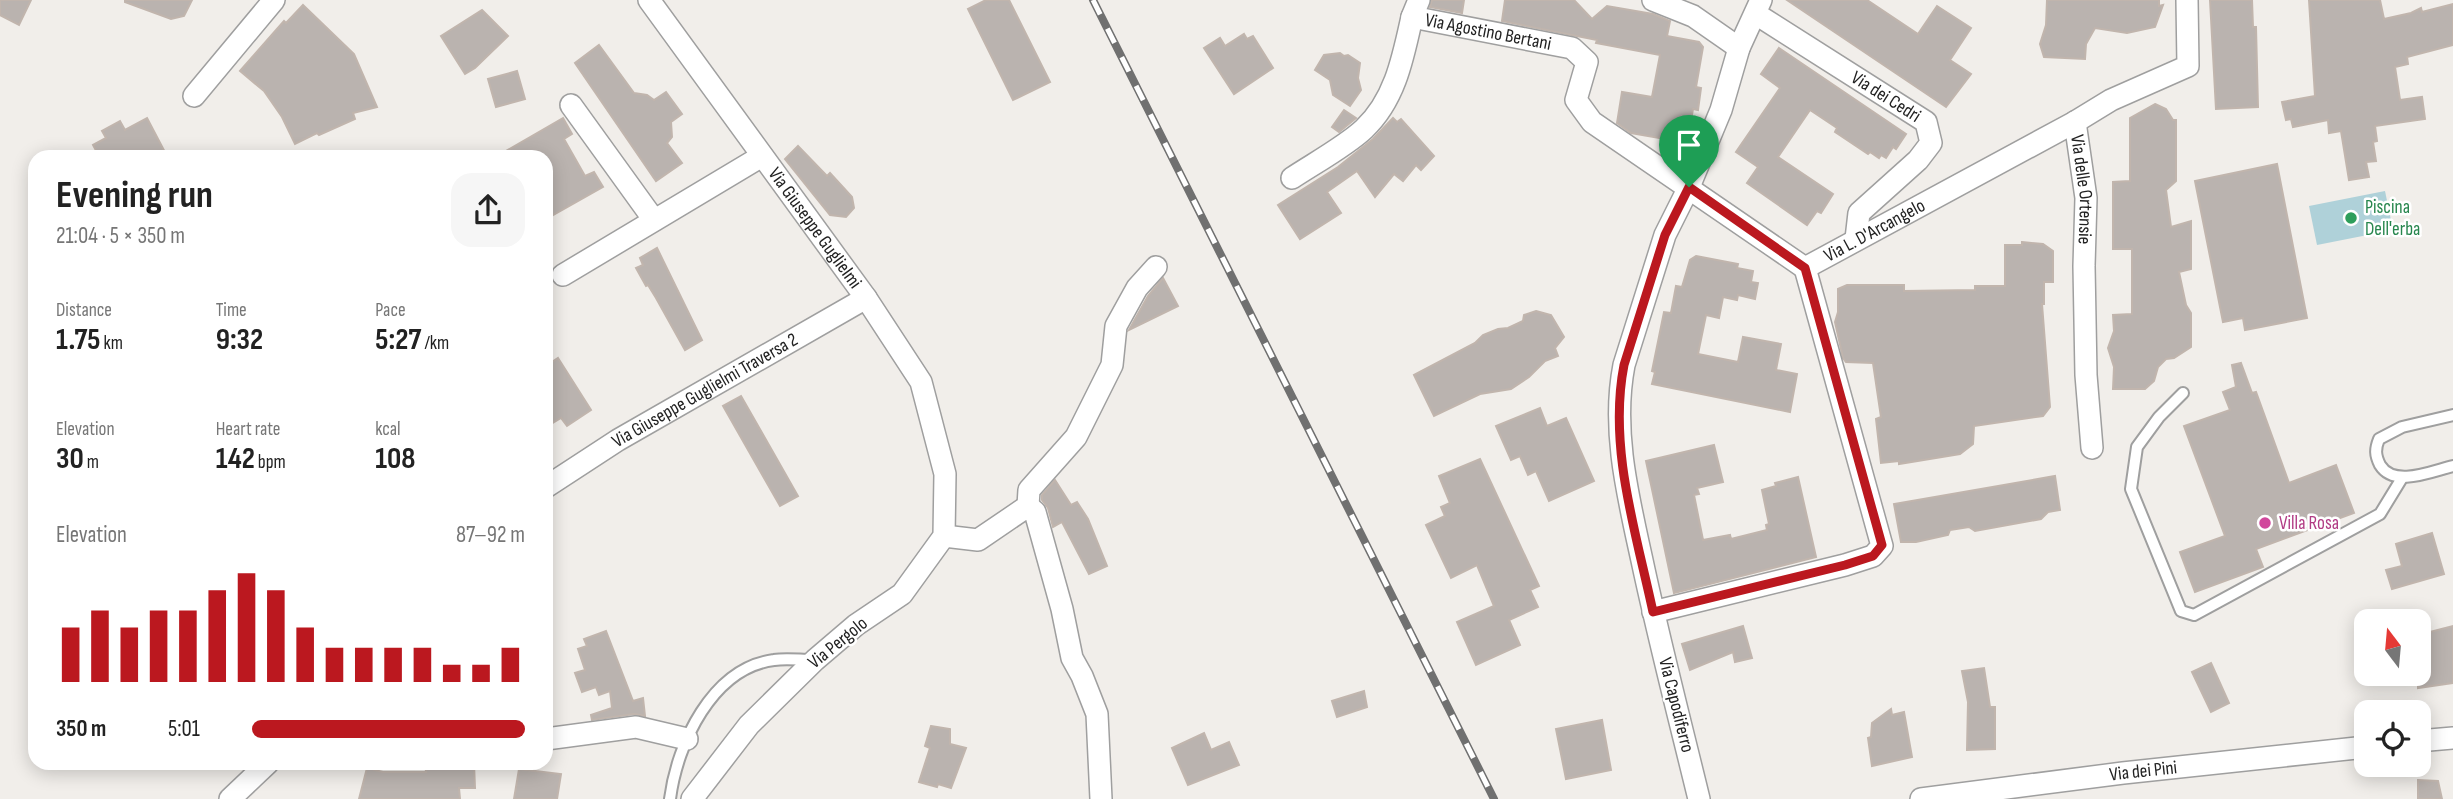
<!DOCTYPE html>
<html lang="en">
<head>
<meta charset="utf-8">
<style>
	:root { --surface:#fff; --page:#f6f6f6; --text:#222; --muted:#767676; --accent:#bb181f }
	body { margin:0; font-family:"Sofia Sans Condensed",sans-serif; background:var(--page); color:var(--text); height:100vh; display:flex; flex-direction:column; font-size:26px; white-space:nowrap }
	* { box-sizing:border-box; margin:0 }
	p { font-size:23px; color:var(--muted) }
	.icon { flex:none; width:38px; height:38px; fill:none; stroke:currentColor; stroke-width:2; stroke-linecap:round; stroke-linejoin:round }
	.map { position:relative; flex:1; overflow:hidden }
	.side { position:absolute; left:28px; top:150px; width:525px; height:620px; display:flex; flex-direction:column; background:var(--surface); border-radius:21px; box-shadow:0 4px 18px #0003 }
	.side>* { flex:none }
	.needle { width:46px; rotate:344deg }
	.buttons { position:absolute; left:2354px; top:609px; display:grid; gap:14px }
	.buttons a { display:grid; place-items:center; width:77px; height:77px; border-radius:14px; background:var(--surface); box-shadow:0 4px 18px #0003; font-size:35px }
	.pin { position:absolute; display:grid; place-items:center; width:60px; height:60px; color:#fff; margin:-72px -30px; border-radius:50% 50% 50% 0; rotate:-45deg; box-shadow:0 0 7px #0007 }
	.pin .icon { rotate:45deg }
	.round { display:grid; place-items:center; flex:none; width:74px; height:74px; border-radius:21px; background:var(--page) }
	.overview { display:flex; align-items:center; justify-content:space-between; height:119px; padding:0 28px }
	h1 { font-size:38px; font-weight:700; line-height:52px }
	.metrics { display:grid; grid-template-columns:repeat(3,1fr); gap:10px; height:119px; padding:7px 28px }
	.metrics div { display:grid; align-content:center }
	.metrics b { font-size:30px; font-weight:700 }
	.metrics small { font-size:19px; font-weight:400 }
	.metrics p { font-size:19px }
	.chart { height:196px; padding:14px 28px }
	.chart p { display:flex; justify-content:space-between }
	.chart svg { width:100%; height:126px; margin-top:7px; stroke:var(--accent); stroke-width:6 }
	ul { padding:0 28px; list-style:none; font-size:23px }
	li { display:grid; grid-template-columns:112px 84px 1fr; align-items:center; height:52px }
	li i { height:18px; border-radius:9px; background:var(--accent) }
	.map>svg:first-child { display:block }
</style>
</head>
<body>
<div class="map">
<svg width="2453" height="799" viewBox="0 0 2453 799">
	<rect width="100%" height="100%" fill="#f1eeea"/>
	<path fill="#afd1d9" d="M2385,191L2393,230L2317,245L2309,206Z"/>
	<g fill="#bab3af" stroke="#c1b5ad" stroke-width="2">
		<path d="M0,0H31L19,25L0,15Z"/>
		<path d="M125,0H192L184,16L171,19L125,2Z"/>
		<path d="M986,0H1009L1050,82L1013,100L968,9Z"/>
		<path d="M1432,0H1464L1462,13L1430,7Z"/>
		<path d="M1505,0H1574L1592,19L1607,6L1653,14L1670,21L1667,36L1699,42L1703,47L1696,87L1701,88L1698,110L1693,109L1688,137L1682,142L1631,133L1617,123L1622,92L1652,97L1660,55L1596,43L1597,40L1502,21Z"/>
		<path d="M1787,0H1867L1918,34L1937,6L1971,28L1950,60L1971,74L1946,107Z"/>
		<path d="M2047,0H2159V6L2163,5L2155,27L2127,33L2095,28L2086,44L2085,59L2044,57L2040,44L2046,25Z"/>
		<path d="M2210,0H2252L2253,27H2256L2258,107L2216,109Z"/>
		<path d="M2309,0H2380L2384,19L2411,13L2421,8L2422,12L2453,4V45L2407,57L2408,64L2395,67L2400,100L2422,97L2425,119L2375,126L2377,141L2373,142L2376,161L2366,162L2369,177L2349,180L2341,131L2329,133L2328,120L2293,127L2291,119L2286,120L2282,102L2315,96Z"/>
		<path d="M303,5L354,54L377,107L353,113L355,119L319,135L317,133L295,144L282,117L264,91L240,71L284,21L286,23Z"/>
		<path d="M482,10L508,36L475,68L465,74L441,36Z"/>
		<path d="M1244,34L1247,39L1253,36L1273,68L1234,94L1204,48L1220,38L1225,46Z"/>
		<path d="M599,45L634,93L647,95L654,100L666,92L682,114L671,122L672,137L667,143L682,163L656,181L575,63Z"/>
		<path d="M1779,48L1906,134L1896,149L1893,147L1886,158L1881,155L1879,158L1870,152L1868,154L1835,132L1837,128L1810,110L1778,157L1833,194L1821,213L1817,211L1807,225L1747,183L1758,167L1736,152L1780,88L1761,74Z"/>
		<path d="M1340,53L1344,56L1348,55L1360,63L1358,78L1361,90L1350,106L1333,95L1330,80L1315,70L1324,55Z"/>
		<path d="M517,71L525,99L496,107L488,79Z"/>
		<path d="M2155,104L2166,109L2173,120H2176V181L2166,190L2171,227L2191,221V269L2179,272L2186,305L2191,313V347L2174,358L2166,359L2158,367L2154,381L2145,389H2113L2114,367L2108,348L2114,331L2113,315L2132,314V249H2113V182L2130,181V118Z"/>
		<path d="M1344,110L1356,118L1339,132L1332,127Z"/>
		<path d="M147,118L168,158H100L93,145L106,138L102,131L120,121L125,130Z"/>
		<path d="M563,118L572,134L564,139L585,176L594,172L603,187L546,219V158H494Z"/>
		<path d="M1393,118L1397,122L1401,119L1434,156L1421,170L1416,165L1403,181L1394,174L1375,197L1357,171L1327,192L1341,213L1300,239L1278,205L1338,167L1373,139Z"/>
		<path d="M798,146L827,176L830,173L852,197L854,208L846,217L830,215L785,159Z"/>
		<path d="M2277,164L2307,318L2245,330L2243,318L2223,322L2195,181Z"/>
		<path d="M2022,242L2043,244L2053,251V282H2044V304H2042L2050,407L2043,416L1974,426L1973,444L1960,454L1899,464V461L1881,463L1876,419L1881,417L1873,363L1846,362L1843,358L1835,322L1838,312V289L1847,285H1904V291L1975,290V286H2005V245H2022Z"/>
		<path d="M657,248L702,340L685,350L656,298L648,285L646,286L636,268L643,265L640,258Z"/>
		<path d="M1696,256L1738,264L1737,268L1753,271L1751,282L1758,283L1755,299L1738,295L1737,300L1723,297L1719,318L1706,315L1698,354L1738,362L1743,337L1781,344L1776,370L1797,374L1790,412L1652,384L1655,372L1652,371L1664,312L1671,313L1676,286L1682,287L1690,260Z"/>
		<path d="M1163,278L1178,306L1129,330L1148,296Z"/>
		<path d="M1536,311L1551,315L1564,337L1555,348L1558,356L1545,361L1529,377L1511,389L1480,394L1434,416L1414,375L1475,343L1483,335L1498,329L1508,328L1523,321L1524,315Z"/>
		<path d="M558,358L591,410L567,426L561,418L546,427V366Z"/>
		<path d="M2241,363L2252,393L2256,392L2289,483L2336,465L2354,513L2256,549L2263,567L2195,592L2180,552L2225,536L2184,426L2230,410L2223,392L2236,387L2232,365Z"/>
		<path d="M741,396L798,496L780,506L723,406Z"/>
		<path d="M1540,408L1547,426L1566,418L1594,481L1549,501L1536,471L1528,475L1520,456L1511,460L1496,426Z"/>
		<path d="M1714,445L1723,482L1697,488L1699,494L1694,495L1703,540L1730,535L1731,539L1767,530L1766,525L1769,524L1762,490L1776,486L1775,483L1798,477L1816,557L1674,593L1646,461Z"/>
		<path d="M1480,459L1539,586L1530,590L1538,607L1509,620L1520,645L1476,665L1457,622L1494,606L1477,565L1451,578L1426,525L1445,516L1441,507L1450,503L1439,476Z"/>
		<path d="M2055,476L2060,510L2048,512L2041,519L1975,531L1969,527L1950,530L1948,535L1916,542H1901L1894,504Z"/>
		<path d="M1055,480L1071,505L1077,502L1088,519L1107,566L1089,574L1062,522L1053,527L1048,508L1042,500V495Z"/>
		<path d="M2432,533L2444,574L2392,589L2386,570L2402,566L2396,544Z"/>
		<path d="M1743,626L1752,658L1735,662L1733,652L1690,670L1682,644Z"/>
		<path d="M2453,626V683L2418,688V635Z"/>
		<path d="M606,631L633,701L643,698L645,716L634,714L592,720L591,715L612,708L610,691L599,695L596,687L582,692L575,673L585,670L578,649L587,646L584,639Z"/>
		<path d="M2211,663L2229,703L2211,712L2192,672Z"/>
		<path d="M1984,668L1990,707H1995V749L1967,750L1968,702L1962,671Z"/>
		<path d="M1364,691L1367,707L1337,717L1332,701Z"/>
		<path d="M1891,709L1892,715L1904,712L1912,757L1872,766L1868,738L1871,737L1872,723Z"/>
		<path d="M1602,720L1611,770L1566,779L1556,729Z"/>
		<path d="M931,726L950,729V744L966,748L951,788L938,784L937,787L919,782L930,748L925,746Z"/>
		<path d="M1204,733L1211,750L1229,742L1239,765L1188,785L1172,748Z"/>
		<path d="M425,763H474L475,788H459L460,799H359L367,768L383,772H426Z"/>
		<path d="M519,769L561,774L557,799H514Z"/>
		<path d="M2418,780L2438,781L2442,799H2418Z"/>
	</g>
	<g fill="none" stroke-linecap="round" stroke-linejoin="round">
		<defs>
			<g id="lane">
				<path d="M2183,393L2159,417L2137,447L2131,489L2181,611L2194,615L2380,514L2402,478"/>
				<path d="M2453,415L2402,427L2379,439C2375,449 2375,455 2380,465C2394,488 2432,471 2453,466"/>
				<path d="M670,799C677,744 712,668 774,660C786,658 800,660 812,660"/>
			</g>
			<g id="street">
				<path id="s1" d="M649,0L866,298L921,382L945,474L944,536L902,594L856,625L815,660L749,725L692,799"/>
				<path id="s2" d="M1419,0L1412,17L1572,48L1587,62L1576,100L1592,122L1805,268"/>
				<path d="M1653,0L1693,16L1739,48"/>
				<path id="s3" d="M1756,14L1926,122L1931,143L1918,160L1859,213L1856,239"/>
				<path d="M194,96L274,0"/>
				<path d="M571,105L654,220"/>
				<path id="s4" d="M2075,122L2086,198L2084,266L2086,375L2092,448"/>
				<path d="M1292,178C1313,164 1346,146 1364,129C1395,100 1403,58 1412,17"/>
				<path id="s5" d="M1805,268L2075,122L2111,100L2188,66L2187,0"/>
				<path d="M563,275L762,156"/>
				<path id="s6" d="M546,487L618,440L866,298"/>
				<path d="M1028,506L1029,490L1076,437L1112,365L1116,326L1137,288L1156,267"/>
				<path d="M944,536L978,540L1028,506L1035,512L1062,609L1072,658L1082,676L1097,714L1101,799"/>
				<path d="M1653,612L1845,565L1873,556L1882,546L1805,268"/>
				<path d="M546,739L636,727L687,739"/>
				<path d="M2418,741L2453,738"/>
				<path d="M230,799L268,763"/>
				<path d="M1699,799C1680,721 1660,644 1643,565C1629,500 1611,432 1624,365L1665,235L1689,187L1721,110L1739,48L1761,0"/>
				<path id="s7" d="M1921,799L2123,773L2366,747"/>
			</g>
		</defs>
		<use href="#lane" stroke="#9f9f9f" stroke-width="14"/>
		<use href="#street" stroke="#9f9f9f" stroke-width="24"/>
		<use href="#lane" stroke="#fff" stroke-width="10"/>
		<use href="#street" stroke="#fff" stroke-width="21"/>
		<defs>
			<path id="rail" d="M1093,0L1494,799"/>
		</defs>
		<use href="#rail" stroke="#707070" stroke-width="8"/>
		<use href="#rail" stroke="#fff" stroke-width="5" stroke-dasharray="16" stroke-linecap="butt"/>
	</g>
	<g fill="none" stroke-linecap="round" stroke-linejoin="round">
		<defs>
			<path id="route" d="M1689,187L1805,268L1882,545L1873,556L1845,565L1653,612C1636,532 1608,447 1624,365L1665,235Z"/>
		</defs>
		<use href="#route" stroke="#fff" stroke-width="14"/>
		<use href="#route" stroke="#bb181f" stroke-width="9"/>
	</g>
	<circle fill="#2e9e5b" stroke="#fff" stroke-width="2.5" cx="2351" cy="218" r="7"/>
	<circle fill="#d1479c" stroke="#fff" stroke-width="2.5" cx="2265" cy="523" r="7"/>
	<g text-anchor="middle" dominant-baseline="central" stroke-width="5" stroke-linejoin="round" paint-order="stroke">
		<g font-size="19" fill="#222" stroke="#fff">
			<text stroke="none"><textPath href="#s2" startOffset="96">Via Agostino Bertani</textPath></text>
			<text stroke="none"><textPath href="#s3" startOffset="154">Via dei Cedri</textPath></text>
			<text stroke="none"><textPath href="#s4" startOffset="68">Via delle Ortensie</textPath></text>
			<text stroke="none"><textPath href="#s1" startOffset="282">Via Giuseppe Guglielmi</textPath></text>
			<text stroke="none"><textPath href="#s5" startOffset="79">Via L. D'Arcangelo</textPath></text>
			<text stroke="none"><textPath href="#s6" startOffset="186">Via Giuseppe Guglielmi Traversa 2</textPath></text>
			<text transform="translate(838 643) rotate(-39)">Via Pergolo</text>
			<text transform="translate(1676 705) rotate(76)">Via Capodiferro</text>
			<text stroke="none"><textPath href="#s7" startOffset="224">Via dei Pini</textPath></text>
		</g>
		<g font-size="19" fill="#27864d" stroke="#fff" text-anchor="start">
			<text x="2365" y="207">Piscina<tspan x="2365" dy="22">Dell'erba</tspan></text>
		</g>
		<g font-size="19" fill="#b23c85" stroke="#fff" text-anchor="start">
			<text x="2279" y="523">Villa Rosa</text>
		</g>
	</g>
</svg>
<div class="buttons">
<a><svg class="needle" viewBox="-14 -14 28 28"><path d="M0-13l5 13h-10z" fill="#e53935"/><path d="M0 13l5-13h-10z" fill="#767676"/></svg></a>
<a><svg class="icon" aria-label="locate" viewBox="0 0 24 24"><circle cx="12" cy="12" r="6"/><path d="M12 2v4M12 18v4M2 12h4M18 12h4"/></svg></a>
</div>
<div class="pin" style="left:1689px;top:187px;background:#1e9e55"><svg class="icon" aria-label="arrive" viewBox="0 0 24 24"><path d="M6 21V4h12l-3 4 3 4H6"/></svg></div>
<section class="side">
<div class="overview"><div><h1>Evening run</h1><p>21:04 · 5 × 350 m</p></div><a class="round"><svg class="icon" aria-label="share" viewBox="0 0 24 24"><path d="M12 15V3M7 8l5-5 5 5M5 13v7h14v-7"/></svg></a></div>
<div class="metrics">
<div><p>Distance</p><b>1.75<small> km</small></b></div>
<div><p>Time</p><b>9:32</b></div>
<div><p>Pace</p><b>5:27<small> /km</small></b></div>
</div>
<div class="metrics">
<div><p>Elevation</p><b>30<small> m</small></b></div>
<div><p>Heart rate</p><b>142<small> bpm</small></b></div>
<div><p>kcal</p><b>108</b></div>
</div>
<div class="chart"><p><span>Elevation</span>87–92 m</p>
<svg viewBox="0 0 160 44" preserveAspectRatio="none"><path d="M5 44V25M15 44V19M25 44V25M35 44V19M45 44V19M55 44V12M65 44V6M75 44V12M85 44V25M95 44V32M105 44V32M115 44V32M125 44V32M135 44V38M145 44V38M155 44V32"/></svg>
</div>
<ul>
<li><b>350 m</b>5:01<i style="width:100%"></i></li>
</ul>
</section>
</div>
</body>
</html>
